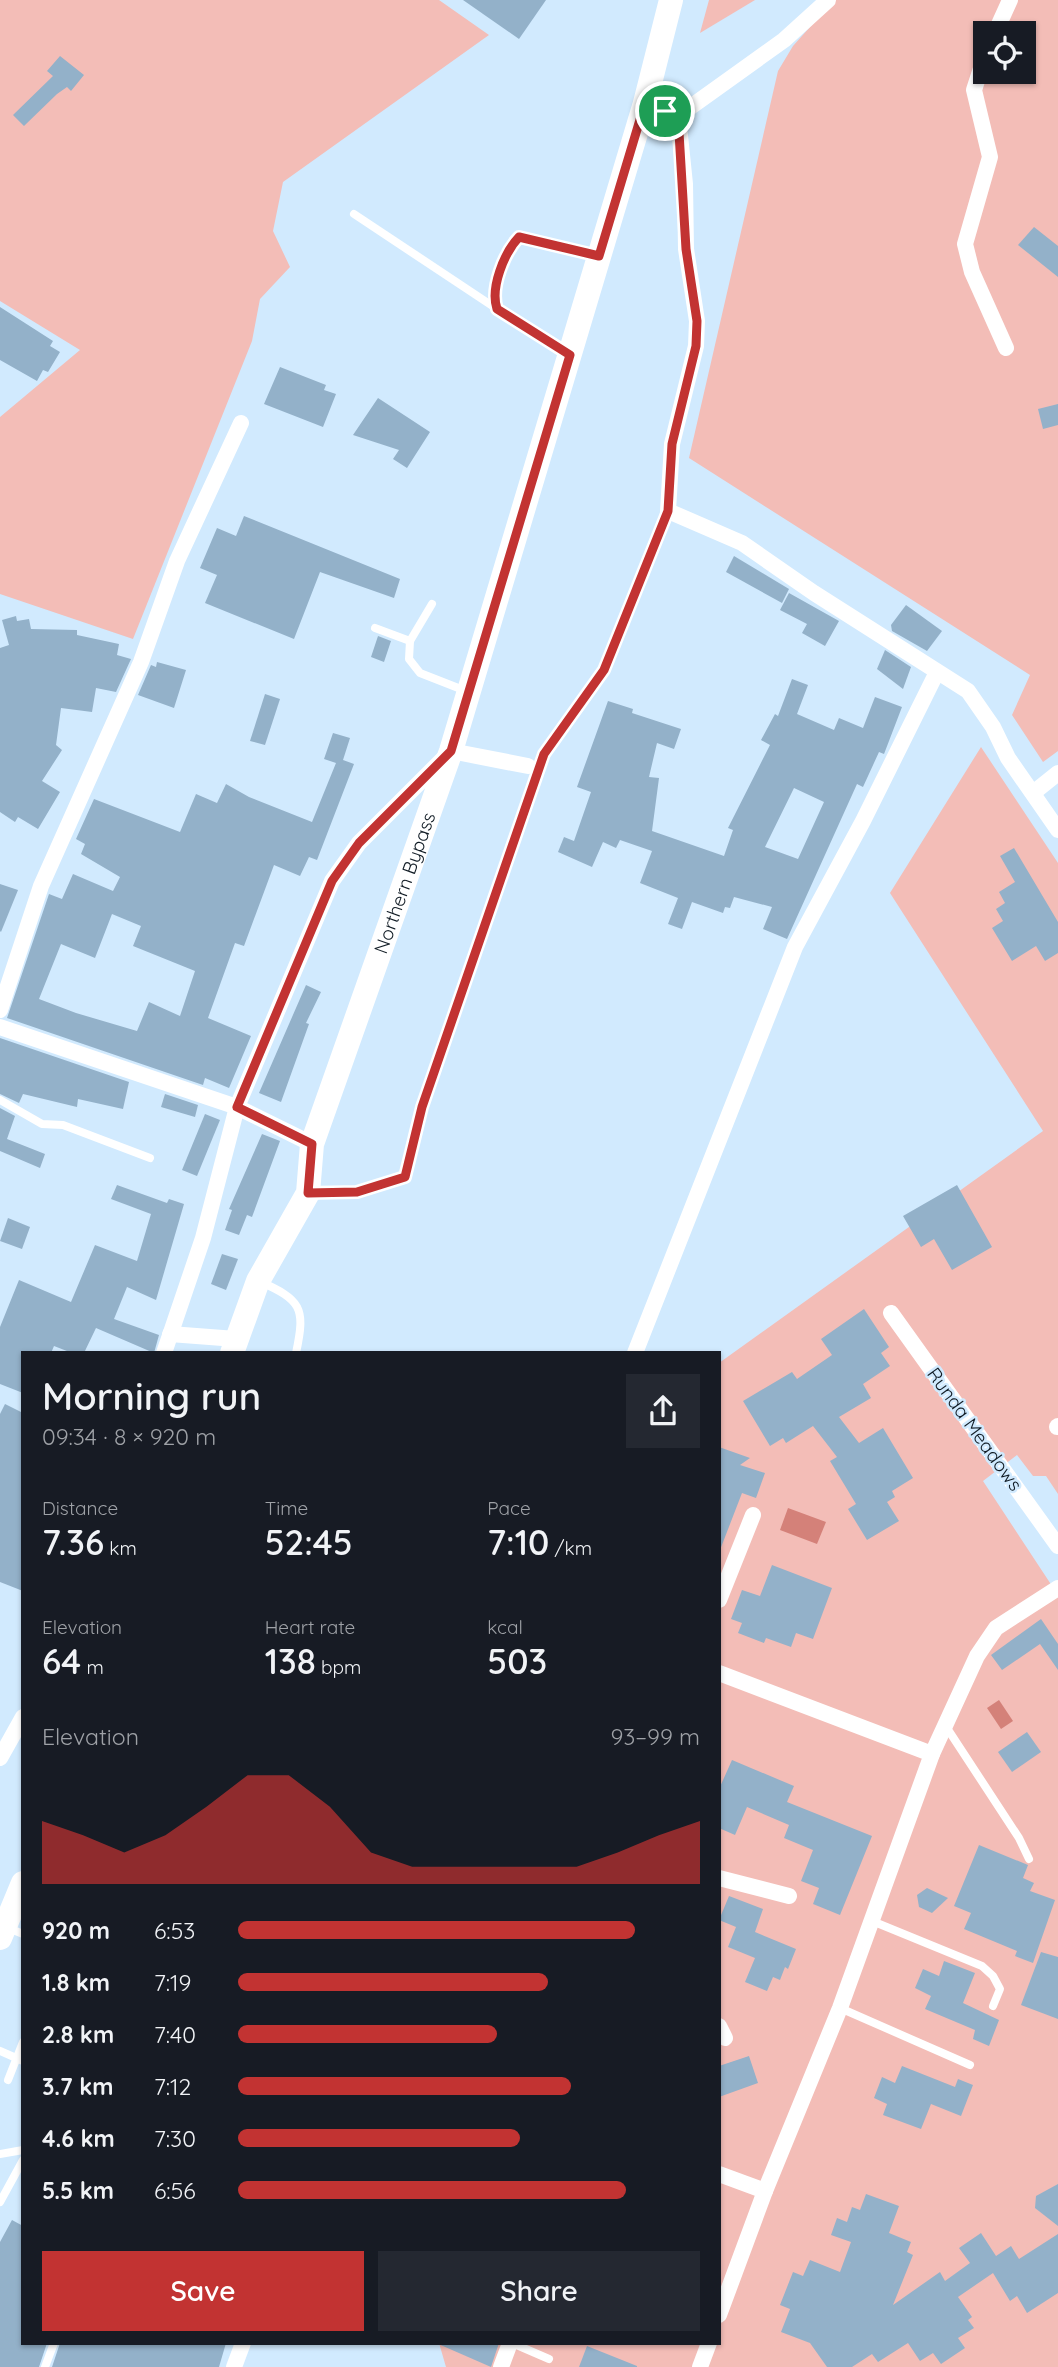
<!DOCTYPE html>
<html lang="en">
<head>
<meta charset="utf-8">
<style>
	:root { --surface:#171b24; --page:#242831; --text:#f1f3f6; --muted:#9ea1a6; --accent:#c23332 }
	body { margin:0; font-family:Quicksand,sans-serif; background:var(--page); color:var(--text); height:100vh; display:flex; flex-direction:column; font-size:26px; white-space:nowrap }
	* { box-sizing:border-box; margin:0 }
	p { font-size:23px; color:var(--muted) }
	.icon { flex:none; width:38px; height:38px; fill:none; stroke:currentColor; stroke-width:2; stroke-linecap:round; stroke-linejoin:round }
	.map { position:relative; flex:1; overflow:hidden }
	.side { position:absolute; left:21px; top:1351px; width:700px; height:994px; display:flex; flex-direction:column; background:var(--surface); border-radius:0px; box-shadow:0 2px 5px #0004 }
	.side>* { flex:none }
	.controls { position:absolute; left:973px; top:21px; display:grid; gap:14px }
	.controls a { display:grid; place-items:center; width:63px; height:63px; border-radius:0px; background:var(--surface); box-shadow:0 2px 5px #0004; font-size:35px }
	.pin { position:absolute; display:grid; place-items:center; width:60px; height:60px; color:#fff; margin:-30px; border:4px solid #fff; border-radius:50%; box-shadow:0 2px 7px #0007 }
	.round { display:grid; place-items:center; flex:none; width:74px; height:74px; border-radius:0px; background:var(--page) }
	.overview { display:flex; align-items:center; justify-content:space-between; height:119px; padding:0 21px }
	h1 { font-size:38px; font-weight:600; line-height:52px }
	.stats { display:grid; grid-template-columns:repeat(3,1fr); gap:10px; height:119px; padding:7px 21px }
	.stats div { display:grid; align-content:center }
	.stats b { font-size:35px; font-weight:600 }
	.stats small { font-size:19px; font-weight:400 }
	.stats p { font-size:19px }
	.chart { height:196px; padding:14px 21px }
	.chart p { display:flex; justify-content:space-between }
	.chart svg { width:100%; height:126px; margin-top:7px; fill:var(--accent); opacity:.7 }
	.action { display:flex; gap:14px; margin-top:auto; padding:14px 21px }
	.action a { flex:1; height:80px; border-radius:0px; background:var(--accent); color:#fff; font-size:28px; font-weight:600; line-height:80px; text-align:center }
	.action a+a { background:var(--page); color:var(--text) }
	ul { padding:0 21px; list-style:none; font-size:23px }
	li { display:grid; grid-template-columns:112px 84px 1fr; align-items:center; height:52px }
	li i { height:18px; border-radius:9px; background:var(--accent) }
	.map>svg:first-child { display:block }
</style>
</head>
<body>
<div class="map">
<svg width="1058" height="2367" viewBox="0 0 1058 2367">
	<rect width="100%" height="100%" fill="#d1eafe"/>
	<g fill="#f3bdb7" fill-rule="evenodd">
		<path d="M0,0H439L489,35L283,182L273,231L290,267L260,299L252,341L133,639L0,594V417L80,350L0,301Z"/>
		<path d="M709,0H755L700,33Z"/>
		<path d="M834,0H1058V751L1043,762L1012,715L1030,675L689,458L778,71L793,46ZM985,33H1024V72H985Z"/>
		<path d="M981,747L1058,863V1494L1046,1476H1033L1017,1455L983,1481L1058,1595V2367H446L439,2343H719V1363L1043,1131L890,893Z"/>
	</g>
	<g fill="#d48179">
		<path d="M788,1508L826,1522L817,1544L780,1530Z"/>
		<path d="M999,1700L1013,1721L1001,1729L987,1708Z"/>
	</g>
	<g fill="#93b1c9" fill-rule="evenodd">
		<path d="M463,0H546L519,39Z"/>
		<path d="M60,56L84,75L71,91L67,87L57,94L24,126L13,115L53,76L47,71Z"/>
		<path d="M1034,227L1058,246V277L1018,245Z"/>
		<path d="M0,307L53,341L50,346L60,352L48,372L43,370L37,381L0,360Z"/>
		<path d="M280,367L326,385L324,390L336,394L323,427L264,404Z"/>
		<path d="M378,398L430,432L407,468L393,459L399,450L353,435Z"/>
		<path d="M1058,404V425L1043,429L1038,409Z"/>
		<path d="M244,516L400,579L394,598L320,572L294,639L205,603L217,575L200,568L217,528L236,536Z"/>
		<path d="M734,556L789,589L782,603L726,572Z"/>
		<path d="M789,593L839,621L825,646L802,633L807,624L780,610Z"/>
		<path d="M906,605L942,631L927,651L892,631L891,625Z"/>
		<path d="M16,616L17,621L29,619L31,629L77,630V635L119,644L117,655L131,659L116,692L96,688L92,712L61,708L56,745L62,750L42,781L60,792L38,829L18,817L15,822L0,812V648L9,645L2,620Z"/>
		<path d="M378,636L391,641L384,662L371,657Z"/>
		<path d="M885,650L911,667L903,689L877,669Z"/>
		<path d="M157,662L186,670L174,708L138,695L151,665L156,667Z"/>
		<path d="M792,679L808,685L797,714L834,730L839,718L863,728L875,697L902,707L884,754L879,752L863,787L857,784L787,939L763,929L772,907L734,897L730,908L725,907L723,913L692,902L682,929L668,924L678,898L640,883L652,851L620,840L616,848L603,842L592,867L558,852L564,837L574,841L591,792L577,787L608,701L633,709L632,713L681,729L674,749L657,743L649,777L659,778L652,831L724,856L733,830L728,828L770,745L761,740L775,714L778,716ZM794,788L824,802L798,859L765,847Z"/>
		<path d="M265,694L280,699L265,745L250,741Z"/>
		<path d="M333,733L350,738L343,760L354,764L317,860L309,857L300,876L274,865L244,946L235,943L208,1018L251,1036L229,1088L205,1078L203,1085L7,1018L49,894L62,899L73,874L113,891L120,877L81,854L85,844L76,839L94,799L180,832L196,794L217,803L226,784L249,797L312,822L336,763L324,759ZM112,914L141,926L133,946L195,971L180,1016L149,1002L137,1031L76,1013L39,999L61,944L95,958Z"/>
		<path d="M1014,848L1058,922V953L1045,961L1036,946L1012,961L992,928L1003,921L996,909L1005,903L999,892L1015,882L1000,856Z"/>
		<path d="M0,884L18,890L1,932L0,931Z"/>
		<path d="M306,985L321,992L306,1023L309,1024L281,1102L259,1093Z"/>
		<path d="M0,1038L129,1082L123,1109L78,1099L77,1107L23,1094L19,1103L0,1094Z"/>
		<path d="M165,1094L198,1105L195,1117L161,1107Z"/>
		<path d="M0,1108L15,1116L7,1139L45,1154L40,1168L0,1151Z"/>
		<path d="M205,1114L220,1120L197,1176L182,1170Z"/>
		<path d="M262,1134L280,1141L252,1217L247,1215L239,1235L225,1230L232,1210L229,1209Z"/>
		<path d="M117,1185L167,1203L169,1199L184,1204L156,1300L127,1287L114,1319L159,1335L154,1353L96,1328L84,1353H72L54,1346L51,1353H23V1393L0,1384V1327L19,1280L71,1302L95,1245L137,1261L151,1214L111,1199Z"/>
		<path d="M957,1185L992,1247L952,1270L934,1239L921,1247L903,1216Z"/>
		<path d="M8,1218L30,1227L22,1249L0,1241Z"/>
		<path d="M222,1254L238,1259L226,1290L211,1284Z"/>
		<path d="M864,1309L889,1347L881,1353L890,1366L863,1384L871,1398L839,1417L859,1443L883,1428L913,1478L892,1491L895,1497L887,1502L899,1521L867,1540L848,1509L856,1504L830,1461L837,1457L813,1426L786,1443L783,1438L770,1446L743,1401L792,1372L797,1379L832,1355L821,1339Z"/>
		<path d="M5,1404L23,1413V1591L0,1582V1414Z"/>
		<path d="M719,1447L750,1458L740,1465L765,1473L756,1498L742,1493L720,1550Z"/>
		<path d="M772,1565L832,1588L813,1639L796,1633L791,1647L766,1638L764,1643L738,1633L742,1623L731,1619L742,1590L760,1596Z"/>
		<path d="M1041,1619L1058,1644V1670L1040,1644L1002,1670L991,1655Z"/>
		<path d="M1027,1732L1041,1752L1012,1772L998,1752Z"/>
		<path d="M732,1760L794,1786L787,1802L872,1836L840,1915L813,1904L819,1888L801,1881L813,1850L784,1838L789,1825L747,1807L735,1835L719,1828V1789Z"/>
		<path d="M979,1845L1028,1865L1023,1878L1034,1883L1030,1891L1055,1900L1033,1963L1015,1956L1017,1951L964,1929L971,1913L954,1906Z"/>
		<path d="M927,1888L948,1898L932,1913L919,1907L917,1895Z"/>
		<path d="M729,1896L763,1909L755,1932L796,1949L788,1969L785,1967L780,1980L773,1977L767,1991L745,1982L755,1958L728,1947L736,1927L719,1920Z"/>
		<path d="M1041,1952L1058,1957V2019L1021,2005Z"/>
		<path d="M944,1961L975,1973L963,2003L999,2020L989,2046L973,2039L975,2030L925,2009L931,1996L915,1988L923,1969L939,1976Z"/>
		<path d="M749,2056L758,2083L719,2097V2066Z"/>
		<path d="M902,2066L955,2087L958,2079L973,2085L961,2116L931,2104L921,2129L883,2115L887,2104L874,2098L882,2077L895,2083Z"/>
		<path d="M1058,2184V2226L1035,2208L1036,2196Z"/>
		<path d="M866,2194L899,2206L889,2233L911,2242L907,2252L913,2255L893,2305L940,2272L945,2281L970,2263L959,2248L981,2233L996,2256L1011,2246L1019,2259L1058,2234V2293L1027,2313L1017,2296L1010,2301L993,2273L958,2297L972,2317L968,2320L974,2328L958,2338L965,2348L941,2364L933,2353L920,2361L908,2343L878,2362L872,2354L852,2367H827L810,2343L781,2332L790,2309L780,2305L793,2272L803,2276L810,2260L840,2272L851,2242L831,2235L837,2218L847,2222L852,2207L860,2210Z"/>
		<path d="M12,2220L23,2226V2343H47L39,2367H0V2242Z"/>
		<path d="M60,2343H226L219,2367H52Z"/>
		<path d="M436,2343H499L491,2367Z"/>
		<path d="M587,2346L637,2366V2367H579Z"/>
	</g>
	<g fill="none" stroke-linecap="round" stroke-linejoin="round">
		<g stroke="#8a9dad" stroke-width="3.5" stroke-dasharray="3.5 3.5" stroke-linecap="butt">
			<path d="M543,757L605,670L663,526"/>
			<path d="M328,1193L357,1192L405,1177L422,1107L473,967L535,781"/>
		</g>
		<g stroke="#fff" stroke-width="8">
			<path d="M354,214L497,309"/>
			<path d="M566,352L497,309C490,288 504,253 519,237L596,256"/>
			<path d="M432,604L410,641L409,659L420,673L466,691"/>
			<path d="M375,628L410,641"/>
			<path d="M0,1100L42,1124L63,1125L150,1158"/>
			<path d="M259,1281C301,1300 306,1307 296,1353"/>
			<path d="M945,1725L1019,1838L1029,1859"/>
			<path d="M872,1921L982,1966L993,1976L1000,1989L993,2006"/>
			<path d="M6,1927L23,1934"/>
			<path d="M840,2008L970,2065"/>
			<path d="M0,2051L23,2061"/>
			<path d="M8,2080L23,2042"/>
			<path d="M0,2154L23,2150"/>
			<path d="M0,2202L23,2160"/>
			<path d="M512,2343L549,2359"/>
			<path d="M45,2367L54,2343"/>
		</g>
		<g stroke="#fff" stroke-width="16">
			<path d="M995,33L1010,0"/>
			<path d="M985,56L974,90L990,157L965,244L972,272L1006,348"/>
			<path d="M645,103L678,116"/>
			<path d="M678,116L685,184L686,249L697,321L696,346L672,444L668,511L742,543L814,593L968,691L993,727L1008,758L1058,830"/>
			<path d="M678,116L784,40L828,0"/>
			<path d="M1033,793L1058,773"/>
			<path d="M0,1010L41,886L141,662L177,561L241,423"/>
			<path d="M0,1027L237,1107L312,1144"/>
			<path d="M891,1313L1058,1546"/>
			<path d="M170,1334L236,1339"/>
			<path d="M164,1353L203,1238L237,1107L332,881L359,843L451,751L528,766"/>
			<path d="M635,1353L795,947L863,821L937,672"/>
			<path d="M1057,1427L1058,1426"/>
			<path d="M719,1600L753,1515"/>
			<path d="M719,1673L932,1754"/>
			<path d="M0,1758L23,1717"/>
			<path d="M719,1878L789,1896"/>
			<path d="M719,2026L725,2038"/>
			<path d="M719,2174L765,2191"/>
			<path d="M719,2315L765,2191L840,2008L932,1754L977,1656L996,1628L1058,1588"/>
			<path d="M234,2367L243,2343"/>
			<path d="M501,2367L510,2343"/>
			<path d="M700,2367L709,2343"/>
		</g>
		<g stroke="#fff" stroke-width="24">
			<path id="s1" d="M232,1353L258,1281L308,1193L312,1144L451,751L645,103L671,0"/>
			<path d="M0,1938L23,1883"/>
		</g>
	</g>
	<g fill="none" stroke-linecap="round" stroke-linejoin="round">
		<defs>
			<path id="route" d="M645,103L678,116L686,249L697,321L696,346L672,444L668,511L604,670L544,754L422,1107L405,1177L357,1192L308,1193L312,1144L237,1107L332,881L359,843L451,751L570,355L497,309C490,288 504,253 519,237L599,256Z"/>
		</defs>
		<use href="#route" stroke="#fff" stroke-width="14"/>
		<use href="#route" stroke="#c23332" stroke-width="9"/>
	</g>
	<g text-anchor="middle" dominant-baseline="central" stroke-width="5" stroke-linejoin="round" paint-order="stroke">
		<g font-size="19" fill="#101b24" stroke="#d1eafe">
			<text stroke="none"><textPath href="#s1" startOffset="504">Northern Bypass</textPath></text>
			<text transform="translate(975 1429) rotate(54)">Runda Meadows</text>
		</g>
	</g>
</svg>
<div class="controls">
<a><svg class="icon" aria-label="locate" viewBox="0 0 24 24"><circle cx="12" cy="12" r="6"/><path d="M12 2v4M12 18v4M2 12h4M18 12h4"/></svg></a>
</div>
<div class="pin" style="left:665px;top:111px;background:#1e9e55"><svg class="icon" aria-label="arrive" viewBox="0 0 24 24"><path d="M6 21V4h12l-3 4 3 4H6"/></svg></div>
<section class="side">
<div class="overview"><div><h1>Morning run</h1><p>09:34 · 8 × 920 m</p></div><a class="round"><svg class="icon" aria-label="share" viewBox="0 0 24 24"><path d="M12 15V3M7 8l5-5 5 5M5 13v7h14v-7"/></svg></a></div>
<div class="stats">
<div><p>Distance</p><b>7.36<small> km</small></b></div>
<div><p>Time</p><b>52:45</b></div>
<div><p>Pace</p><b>7:10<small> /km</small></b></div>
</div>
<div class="stats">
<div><p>Elevation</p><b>64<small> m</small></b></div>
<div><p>Heart rate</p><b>138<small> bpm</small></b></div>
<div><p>kcal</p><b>503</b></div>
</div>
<div class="chart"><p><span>Elevation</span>93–99 m</p>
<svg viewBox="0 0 160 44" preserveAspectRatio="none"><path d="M0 44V22L10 27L20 33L30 27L40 17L50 6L60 6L70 17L80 33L90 38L100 38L110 38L120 38L130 38L140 33L150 27L160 22V44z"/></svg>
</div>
<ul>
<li><b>920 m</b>6:53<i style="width:86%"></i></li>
<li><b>1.8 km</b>7:19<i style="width:67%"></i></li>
<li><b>2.8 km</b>7:40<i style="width:56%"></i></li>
<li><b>3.7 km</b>7:12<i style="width:72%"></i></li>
<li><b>4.6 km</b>7:30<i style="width:61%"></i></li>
<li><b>5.5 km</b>6:56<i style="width:84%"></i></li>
</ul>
<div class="action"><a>Save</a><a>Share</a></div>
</section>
</div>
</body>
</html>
